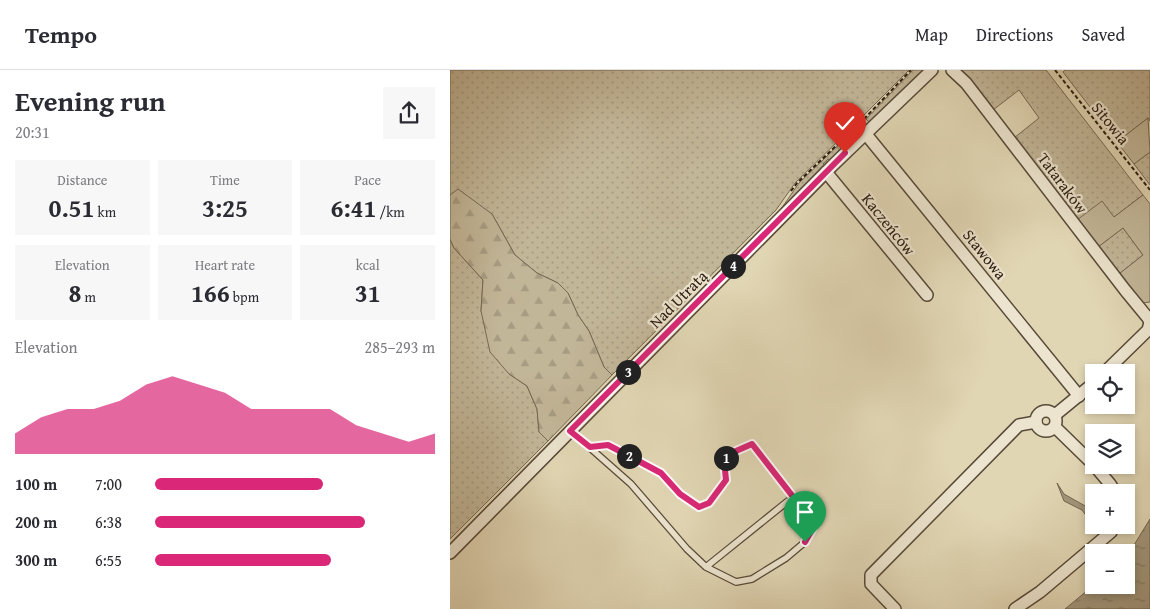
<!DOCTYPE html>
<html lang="en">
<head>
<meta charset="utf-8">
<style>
	:root { --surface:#fff; --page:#f7f7f7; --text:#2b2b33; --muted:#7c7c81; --line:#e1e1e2; --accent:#db2777 }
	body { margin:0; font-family:"Gentium Book Plus",serif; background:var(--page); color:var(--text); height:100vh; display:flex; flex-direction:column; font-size:19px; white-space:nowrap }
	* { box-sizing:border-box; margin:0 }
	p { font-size:16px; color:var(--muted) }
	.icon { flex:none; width:28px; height:28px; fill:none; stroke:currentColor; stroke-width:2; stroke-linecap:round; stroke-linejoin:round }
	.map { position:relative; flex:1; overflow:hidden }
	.details { display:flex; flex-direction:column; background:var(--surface); width:450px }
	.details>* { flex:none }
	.buttons { position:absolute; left:635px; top:294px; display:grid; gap:10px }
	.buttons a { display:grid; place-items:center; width:50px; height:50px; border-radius:0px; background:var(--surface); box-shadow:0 2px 8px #0003; font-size:25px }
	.pin { position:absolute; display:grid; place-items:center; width:42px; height:42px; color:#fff; margin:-51px -21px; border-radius:50% 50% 50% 0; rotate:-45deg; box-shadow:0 0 5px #0007 }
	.pin .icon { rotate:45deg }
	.km { position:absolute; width:25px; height:25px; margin:-12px; border-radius:50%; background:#222; color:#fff; font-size:14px; line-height:25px; text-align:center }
	.round { display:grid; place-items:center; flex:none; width:52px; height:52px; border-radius:0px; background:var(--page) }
	.overview { display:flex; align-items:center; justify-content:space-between; height:85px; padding:0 15px }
	h1 { font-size:28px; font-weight:800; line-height:38px }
	.stats { display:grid; grid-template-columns:repeat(3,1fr); gap:8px; height:85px; padding:5px 15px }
	.stats div { display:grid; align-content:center; border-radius:0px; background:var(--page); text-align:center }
	.stats b { font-size:25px; font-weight:800 }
	.stats small { font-size:14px; font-weight:400 }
	.stats p { font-size:14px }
	.chart { height:140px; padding:10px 15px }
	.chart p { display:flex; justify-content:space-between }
	.chart svg { width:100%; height:90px; margin-top:5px; fill:var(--accent); opacity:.7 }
	ul { padding:0 15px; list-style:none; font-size:16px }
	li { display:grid; grid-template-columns:80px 60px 1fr; align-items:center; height:38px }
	li i { height:12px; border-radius:6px; background:var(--accent) }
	header { display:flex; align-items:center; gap:30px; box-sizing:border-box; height:70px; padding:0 25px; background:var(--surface); border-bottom:1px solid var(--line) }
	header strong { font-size:24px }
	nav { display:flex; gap:28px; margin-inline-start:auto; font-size:18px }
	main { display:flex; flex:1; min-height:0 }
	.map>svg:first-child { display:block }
</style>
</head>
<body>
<header>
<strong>Tempo</strong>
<nav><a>Map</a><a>Directions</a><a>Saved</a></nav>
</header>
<main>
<section class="details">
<div class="overview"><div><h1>Evening run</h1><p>20:31</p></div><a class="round"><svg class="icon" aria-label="share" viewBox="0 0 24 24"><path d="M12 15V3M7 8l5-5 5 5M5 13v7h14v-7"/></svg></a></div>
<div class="stats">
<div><p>Distance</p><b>0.51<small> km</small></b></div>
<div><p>Time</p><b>3:25</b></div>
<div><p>Pace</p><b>6:41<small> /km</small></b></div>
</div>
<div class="stats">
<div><p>Elevation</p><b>8<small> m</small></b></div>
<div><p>Heart rate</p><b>166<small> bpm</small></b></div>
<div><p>kcal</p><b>31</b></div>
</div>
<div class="chart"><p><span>Elevation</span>285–293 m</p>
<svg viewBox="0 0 160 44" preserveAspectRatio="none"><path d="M0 44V34L10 26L20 22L30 22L40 18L50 10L60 6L70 10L80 14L90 22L100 22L110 22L120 22L130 30L140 34L150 38L160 34V44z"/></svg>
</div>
<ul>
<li><b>100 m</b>7:00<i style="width:60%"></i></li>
<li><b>200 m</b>6:38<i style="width:75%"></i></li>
<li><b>300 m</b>6:55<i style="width:63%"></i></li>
</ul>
</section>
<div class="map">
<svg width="700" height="539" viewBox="0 0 700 539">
	<defs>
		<pattern id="grass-dots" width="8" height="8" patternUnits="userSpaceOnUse" patternTransform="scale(1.25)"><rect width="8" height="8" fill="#c2b698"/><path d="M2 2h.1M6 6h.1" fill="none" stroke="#a79c82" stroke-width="1.8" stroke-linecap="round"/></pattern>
		<pattern id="forest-firs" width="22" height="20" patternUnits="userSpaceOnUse" patternTransform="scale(1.25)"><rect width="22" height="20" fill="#c2b698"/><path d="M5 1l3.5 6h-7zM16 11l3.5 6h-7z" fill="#a79c82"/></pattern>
		<pattern id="water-ripples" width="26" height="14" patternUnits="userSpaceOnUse" patternTransform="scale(1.25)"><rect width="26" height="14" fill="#a3977c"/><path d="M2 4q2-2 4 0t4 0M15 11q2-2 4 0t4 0" fill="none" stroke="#857a64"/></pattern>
	</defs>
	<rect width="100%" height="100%" fill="#e1d6b4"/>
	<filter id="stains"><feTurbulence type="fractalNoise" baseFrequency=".004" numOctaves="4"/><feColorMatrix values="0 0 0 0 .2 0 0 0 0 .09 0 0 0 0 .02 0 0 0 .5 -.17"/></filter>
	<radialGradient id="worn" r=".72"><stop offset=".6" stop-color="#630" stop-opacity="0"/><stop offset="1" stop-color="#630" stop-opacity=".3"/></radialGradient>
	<g fill="url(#grass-dots)" stroke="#766954">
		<path d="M0,0H459L399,60L390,51L385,57L393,66L345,113L326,140L162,305L154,297L139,261L128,245L118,223L108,213L87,203L65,185L42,144L0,125Z"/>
		<path d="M463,0H474L420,53L416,49Z"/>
		<path d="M512,0H596L693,125L664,147L627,150L564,68L589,48L569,20L543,40Z"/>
		<path d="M615,0H700V51L698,48L667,72L613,2Z"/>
		<path d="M402,62L406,66L380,90L378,89L373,94L375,97L165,310H162L331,139L349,113Z"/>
		<path d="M700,82V115L684,94Z"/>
		<path d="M673,158L693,185L669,204L648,177Z"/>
		<path d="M0,169L4,178L33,210L31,241L59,304L77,316L87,339L89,362L98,371L0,469Z"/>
		<path d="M154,318L155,319L0,477V474Z"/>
	</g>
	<path fill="url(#forest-firs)" stroke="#766954" d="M8,119L42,144L65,185L87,203L108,213L118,223L128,245L139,261L154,297L162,305L98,371L89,362L87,339L77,316L59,304L40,282L31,241L33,210L4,178L0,169V125Z"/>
	<g fill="#c2b698" stroke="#766954">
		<path d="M698,48L700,82L684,94L667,72Z"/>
		<path d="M693,125L700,134V232L692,233L669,204L693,185L673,158L648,177L627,150L652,131L664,147Z"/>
	</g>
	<g fill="url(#water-ripples)" stroke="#736651">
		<path d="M607,413L614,424L644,441V455H651L646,459L632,440L614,431Z"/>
		<path d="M700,449V539H615L644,515H676V488Z"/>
	</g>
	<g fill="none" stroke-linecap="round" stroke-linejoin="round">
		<defs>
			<path id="service" d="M121,361L181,414L237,479L256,497L286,512L302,509L336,488L355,472L363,458C358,443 353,435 338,431L256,497"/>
			<g id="minor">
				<path d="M502,0L516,13L675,220L698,248L700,252L698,260L655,302"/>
				<path d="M415,63L629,326"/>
				<path d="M376,102L477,225"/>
				<circle cx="596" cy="351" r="10"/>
				<path d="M605,345L644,313"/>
				<path d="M605,357L644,395"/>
				<path d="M644,395L660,414L665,422"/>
				<path d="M0,483L382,96L482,0"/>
				<path d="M445,539L421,514V505L569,355L586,352"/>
				<path d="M565,539L590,522L661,462L665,455"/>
			</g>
		</defs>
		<use href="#service" stroke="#584a39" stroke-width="8"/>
		<use href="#minor" stroke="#584a39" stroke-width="14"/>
		<g stroke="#2b1c10" stroke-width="2" stroke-dasharray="4 2.5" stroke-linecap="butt">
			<path d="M605,0L700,120"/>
			<path d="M414,49L461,0"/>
			<path d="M341,121L347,113L407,56"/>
			<path d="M150,376L158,375L211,403L230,424L249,437L259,433L276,410L274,390L286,381L302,374L340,423"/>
		</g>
		<use href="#service" stroke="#ece4ce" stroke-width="5.5"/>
		<use href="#minor" stroke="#ece4ce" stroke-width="11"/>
	</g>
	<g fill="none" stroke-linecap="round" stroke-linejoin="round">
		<defs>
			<path id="route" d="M355,472L363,458L358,446L302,374L286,381L274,390L276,410L259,433L249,437L230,424L211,403L179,386L158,375L140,377L120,361L395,83"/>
		</defs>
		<use href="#route" stroke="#fff" stroke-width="10"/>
		<use href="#route" stroke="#db2777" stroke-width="6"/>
	</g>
	<g text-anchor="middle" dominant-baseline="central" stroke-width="4.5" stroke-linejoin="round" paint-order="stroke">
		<g font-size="16" fill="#2b1c10" stroke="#ece4ce">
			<text transform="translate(661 53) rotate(51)">Sitowia</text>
			<text transform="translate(613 113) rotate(53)">Tataraków</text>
			<text transform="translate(439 154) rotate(51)">Kaczeńców</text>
			<text transform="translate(535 184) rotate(51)">Stawowa</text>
			<text transform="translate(228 229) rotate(-45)">Nad Utratą</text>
		</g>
	</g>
	<rect width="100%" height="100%" filter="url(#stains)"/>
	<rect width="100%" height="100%" fill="url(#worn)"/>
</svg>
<div class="buttons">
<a><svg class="icon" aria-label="locate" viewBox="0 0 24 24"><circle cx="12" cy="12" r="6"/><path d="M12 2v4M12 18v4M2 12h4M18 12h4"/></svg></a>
<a><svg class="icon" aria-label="layers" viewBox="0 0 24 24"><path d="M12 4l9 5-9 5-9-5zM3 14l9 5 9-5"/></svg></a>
<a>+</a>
<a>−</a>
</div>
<div class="pin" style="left:355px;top:472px;background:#1e9e55"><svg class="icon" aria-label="arrive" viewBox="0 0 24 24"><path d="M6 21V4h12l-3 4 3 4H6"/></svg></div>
<div class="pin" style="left:395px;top:83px;background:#d93025"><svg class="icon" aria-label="check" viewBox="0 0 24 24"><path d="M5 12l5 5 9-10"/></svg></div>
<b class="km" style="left:276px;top:388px">1</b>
<b class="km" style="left:179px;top:386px">2</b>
<b class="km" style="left:178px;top:302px">3</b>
<b class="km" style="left:283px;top:196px">4</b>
</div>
</main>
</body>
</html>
